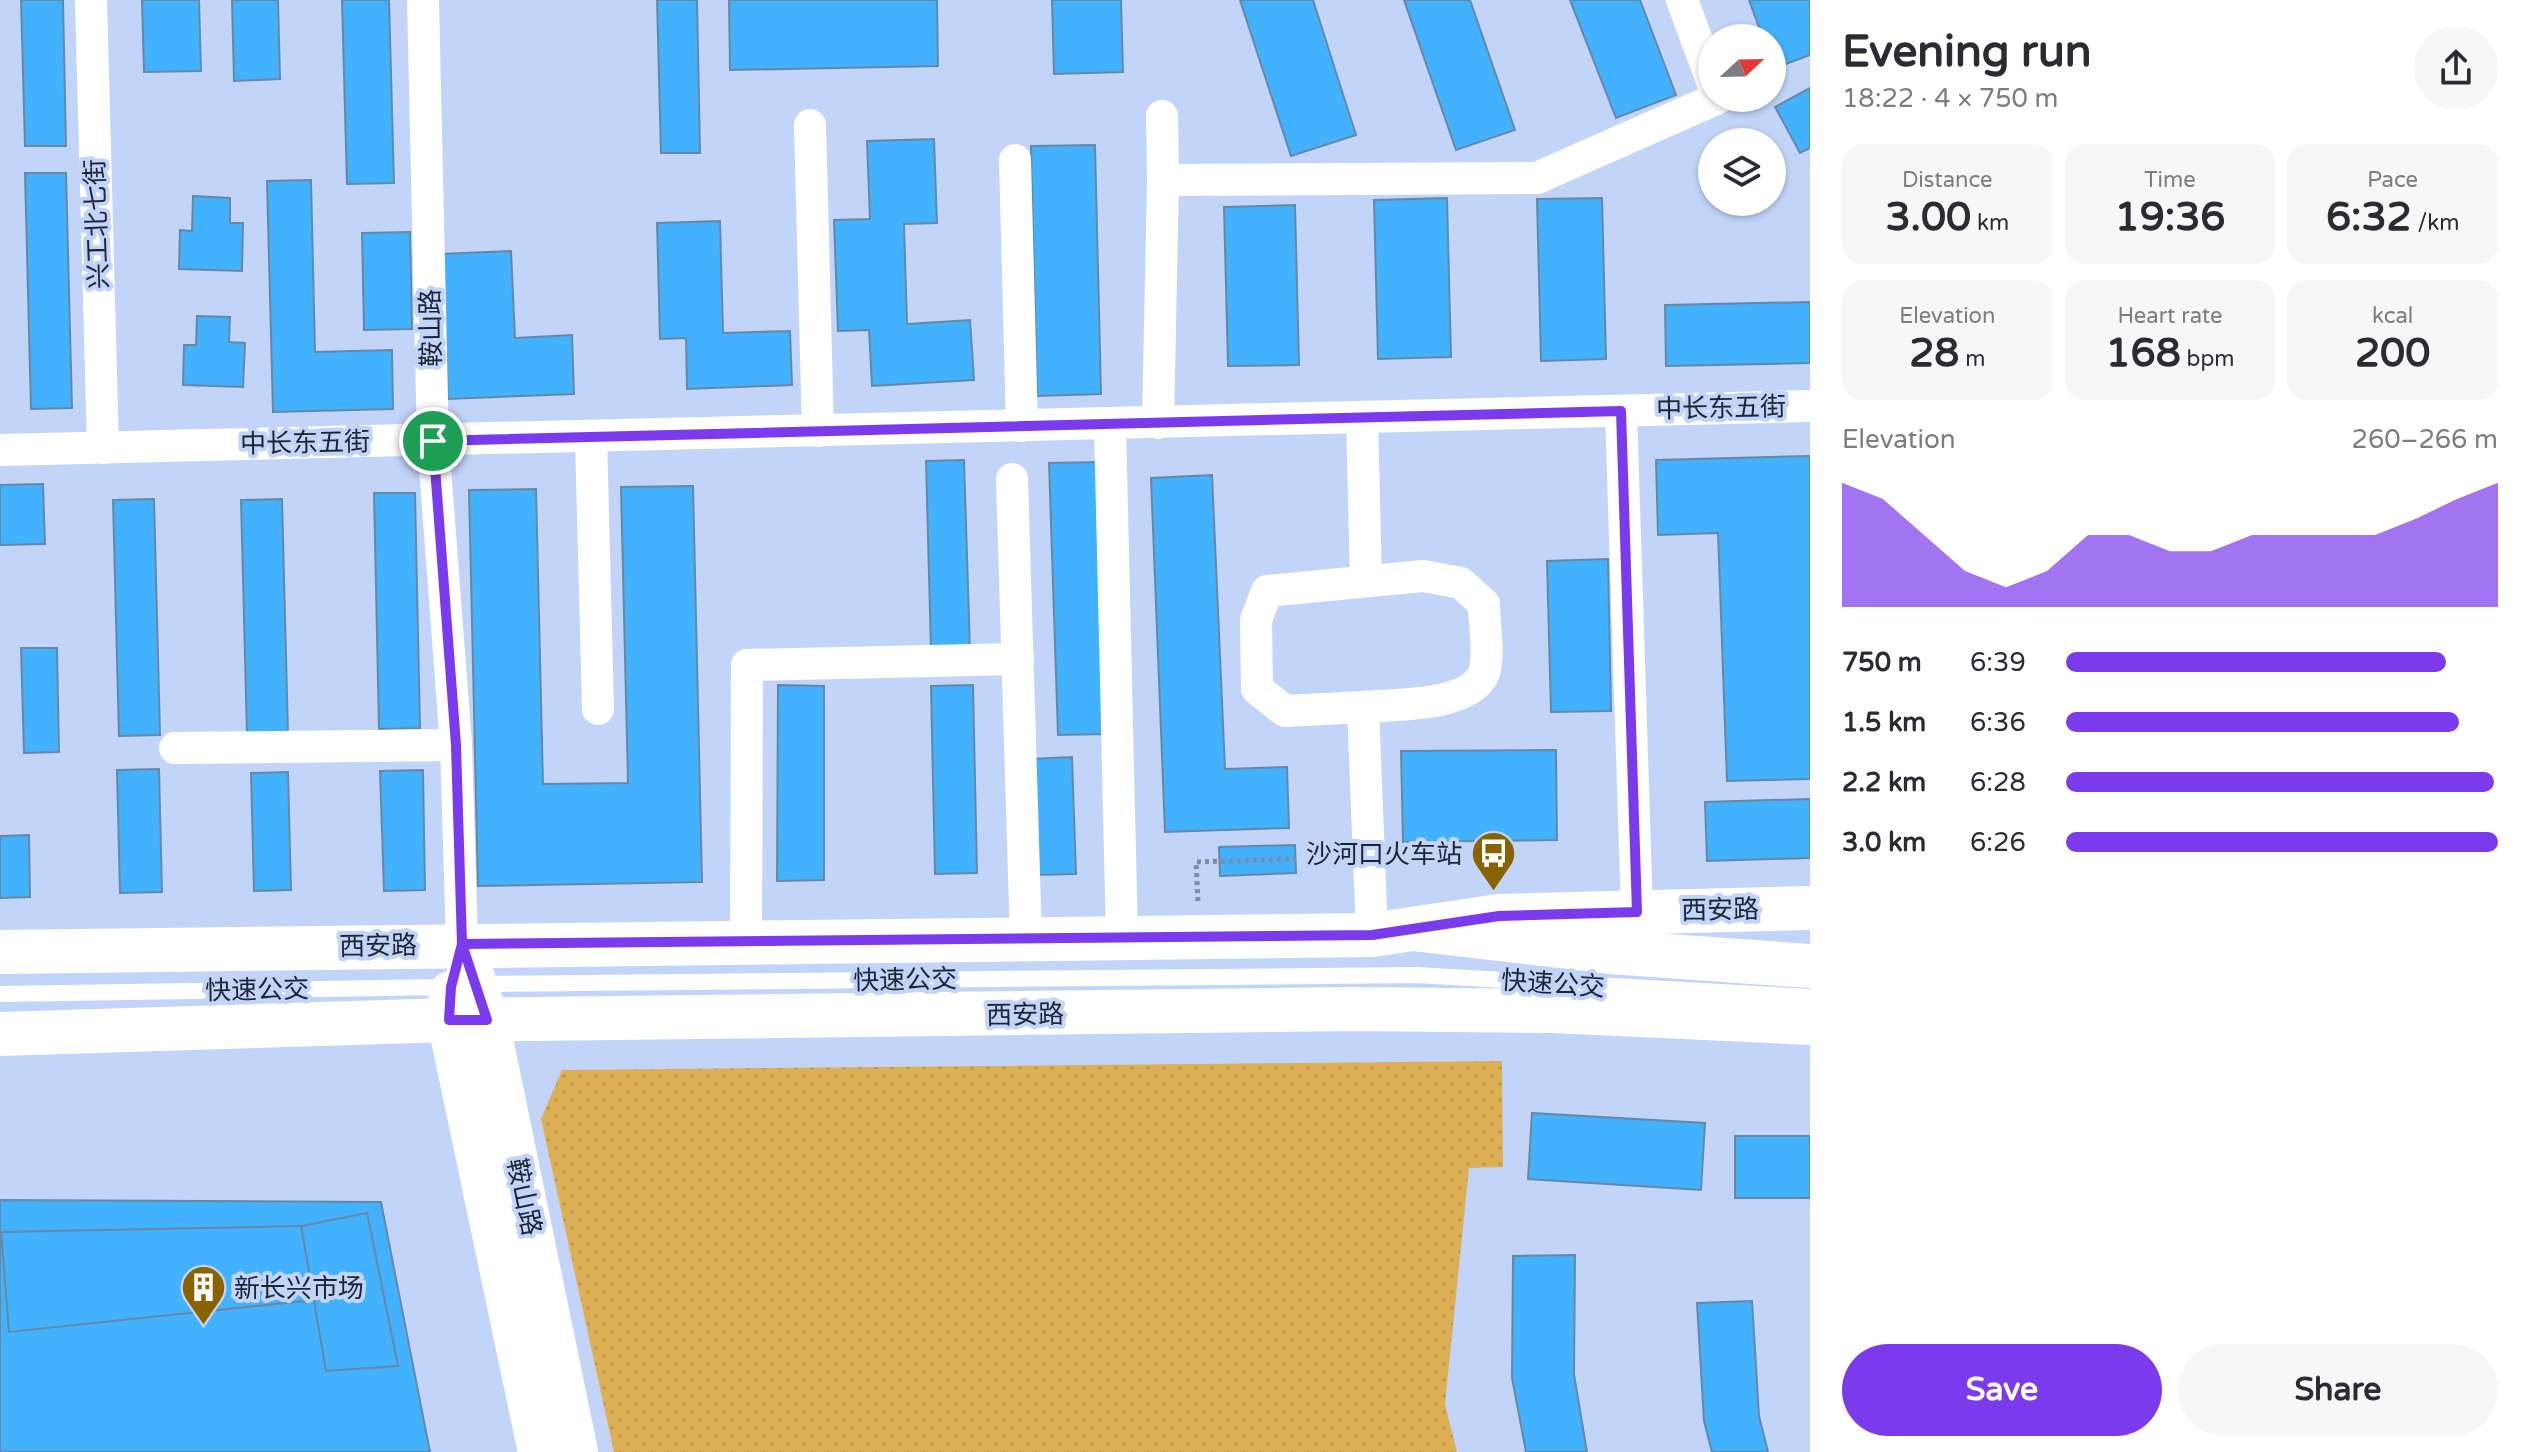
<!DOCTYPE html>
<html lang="en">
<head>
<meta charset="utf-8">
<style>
	:root { --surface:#fff; --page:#f7f7f7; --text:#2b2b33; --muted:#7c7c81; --accent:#7c3aed }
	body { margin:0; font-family:"Varela Round","Noto Sans SC",sans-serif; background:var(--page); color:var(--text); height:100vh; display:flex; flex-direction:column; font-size:30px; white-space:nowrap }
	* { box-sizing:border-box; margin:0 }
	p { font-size:26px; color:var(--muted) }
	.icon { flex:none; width:44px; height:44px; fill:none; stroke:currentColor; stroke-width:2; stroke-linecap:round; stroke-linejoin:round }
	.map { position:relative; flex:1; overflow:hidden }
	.sheet { display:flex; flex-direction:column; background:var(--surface); width:720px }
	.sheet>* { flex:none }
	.needle { width:52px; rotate:68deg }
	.buttons { position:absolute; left:1698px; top:24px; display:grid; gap:16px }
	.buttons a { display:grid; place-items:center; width:88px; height:88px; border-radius:50%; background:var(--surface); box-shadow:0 2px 6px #0004; font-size:40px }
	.pin { position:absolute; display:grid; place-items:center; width:68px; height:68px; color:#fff; margin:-34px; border:4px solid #fff; border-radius:50%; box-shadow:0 2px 8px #0007 }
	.round { display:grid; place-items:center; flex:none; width:84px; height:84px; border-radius:42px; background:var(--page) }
	.overview { display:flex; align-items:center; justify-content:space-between; height:136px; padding:0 32px }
	h1 { font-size:44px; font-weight:800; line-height:60px }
	.figures { display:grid; grid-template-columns:repeat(3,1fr); gap:12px; height:136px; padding:8px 32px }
	.figures div { display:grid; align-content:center; border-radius:20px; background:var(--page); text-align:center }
	.figures b { font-size:40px; font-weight:800 }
	.figures small { font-size:22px; font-weight:400 }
	.figures p { font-size:22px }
	.chart { height:224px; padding:16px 32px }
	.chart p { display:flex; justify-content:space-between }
	.chart svg { width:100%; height:144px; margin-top:8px; fill:var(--accent); opacity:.7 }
	.primary-button { display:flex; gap:16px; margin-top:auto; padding:16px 32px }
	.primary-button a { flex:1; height:92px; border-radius:48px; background:var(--accent); color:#fff; font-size:32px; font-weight:800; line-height:92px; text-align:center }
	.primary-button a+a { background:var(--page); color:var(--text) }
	ul { padding:0 32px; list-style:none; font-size:26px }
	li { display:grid; grid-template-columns:128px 96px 1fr; align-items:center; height:60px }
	li i { height:20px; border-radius:10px; background:var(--accent) }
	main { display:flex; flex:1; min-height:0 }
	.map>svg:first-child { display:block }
</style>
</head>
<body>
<main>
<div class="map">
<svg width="1810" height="1452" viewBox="0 0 1810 1452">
	<defs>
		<pattern id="grass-dots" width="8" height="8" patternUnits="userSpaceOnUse" patternTransform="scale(2)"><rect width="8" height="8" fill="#ddb055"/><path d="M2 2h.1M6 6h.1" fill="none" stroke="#bd974a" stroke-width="1.8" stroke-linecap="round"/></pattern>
	</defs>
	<rect width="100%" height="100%" fill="#c2d5f9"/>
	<path fill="url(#grass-dots)" d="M1502,1061L1503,1167L1469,1168L1445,1404L1457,1452H614L541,1119L562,1070Z"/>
	<g fill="#42b1fe" stroke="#6888a2" stroke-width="2">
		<path d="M21,0H63L66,146H25Z"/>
		<path d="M142,0H199L201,71L144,72Z"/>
		<path d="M232,0H278L280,79L234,81Z"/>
		<path d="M342,0H389L394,183L347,184Z"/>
		<path d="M657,0H697L700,153H661Z"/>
		<path d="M729,0H937L938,66L730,70Z"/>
		<path d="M1052,0H1121L1123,72L1054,74Z"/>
		<path d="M1240,0H1313L1356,135L1291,156Z"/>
		<path d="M1404,0H1470L1515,130L1456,150Z"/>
		<path d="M1570,0H1640L1676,95L1616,118Z"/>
		<path d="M1749,0H1810V55L1775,68L1772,38H1763Z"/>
		<path d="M1810,88V148L1800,153L1775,107Z"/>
		<path d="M934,139L937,223L904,224L907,324L970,320L974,380L872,386L869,330L838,331L834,220L870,219L867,141Z"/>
		<path d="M1095,145L1101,394L1037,396L1031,146Z"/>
		<path d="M25,173H66L72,408L31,409Z"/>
		<path d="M311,180L315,352L392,350L393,409L273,412L267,181Z"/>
		<path d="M193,196L230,198V223H243L242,271L179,269L180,230L192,231Z"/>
		<path d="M1447,198L1451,357L1378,359L1374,200Z"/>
		<path d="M1602,198L1606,359L1541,361L1537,199Z"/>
		<path d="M1295,205L1299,365L1228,366L1224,207Z"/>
		<path d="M720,221L723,333L790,331L792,385L687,389L686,338L660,339L657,223Z"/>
		<path d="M410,232L412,329L364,330L362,233Z"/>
		<path d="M511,251L515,338L572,335L574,394L448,399L442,254Z"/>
		<path d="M1810,302V363L1666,366L1665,305Z"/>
		<path d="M197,316L230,317L229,342L245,343L243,387L183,385L184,345H196Z"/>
		<path d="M1810,456V779L1727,781L1718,533L1658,535L1656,460Z"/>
		<path d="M964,460L970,651H931L926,461Z"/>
		<path d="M1098,462L1107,734L1058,735L1049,463Z"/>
		<path d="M1212,475L1225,769L1287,767L1289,828L1165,832L1151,478Z"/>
		<path d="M43,484L45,544L0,545V485Z"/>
		<path d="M693,486L702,882L478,886L469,490L536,489L543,784L628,783L621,487Z"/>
		<path d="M374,493H415L420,728L379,729Z"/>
		<path d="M154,499L160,735L119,736L113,500Z"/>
		<path d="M282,499L288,734L247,735L241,500Z"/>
		<path d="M1608,559L1611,711L1551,712L1547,561Z"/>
		<path d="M21,648H57L59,752L24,753Z"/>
		<path d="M778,685L824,686V880L777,881Z"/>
		<path d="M973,685L977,873L935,874L931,686Z"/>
		<path d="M1556,750L1557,840L1403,842L1401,751Z"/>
		<path d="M1072,757L1076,874L1033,875L1029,759Z"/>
		<path d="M159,769L162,892L120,893L117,770Z"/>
		<path d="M423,770L425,890L384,891L380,771Z"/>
		<path d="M288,772L291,890L254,891L251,773Z"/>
		<path d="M1810,799V858L1707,861L1705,802Z"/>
		<path d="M29,835L30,897L0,898V836Z"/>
		<path d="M1295,845L1296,873L1220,876L1219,847Z"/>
		<path d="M1532,1113L1705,1123L1701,1190L1528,1179Z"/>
		<rect x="1735" y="1136" width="75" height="62"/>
		<path d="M0,1200L381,1202L430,1452H0Z"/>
		<path d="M367,1213L398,1366L326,1371L301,1226Z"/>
		<path d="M301,1226L314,1300L9,1332L1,1232Z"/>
		<path d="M1575,1255L1574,1374L1587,1452H1526L1512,1378L1513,1256Z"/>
		<path d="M1752,1301L1759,1416L1768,1452H1712L1704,1421L1697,1303Z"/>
	</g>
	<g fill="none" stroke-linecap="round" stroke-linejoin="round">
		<path stroke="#7d8ba6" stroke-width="5" stroke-dasharray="4 4" stroke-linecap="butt" d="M1198,901L1196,862L1296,859"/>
		<g stroke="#fff" stroke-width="16">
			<path d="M476,984L1416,975L1810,997"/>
			<path d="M0,994L449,987"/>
		</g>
		<g stroke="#fff" stroke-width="32">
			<path d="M91,0L103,448"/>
			<path d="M423,0L433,441L456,745L462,944"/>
			<path d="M1682,0L1712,81"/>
			<path d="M1162,116L1163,180"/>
			<path d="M810,125L818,431"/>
			<path d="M1015,160L1022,426"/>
			<path d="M1621,411L1637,912"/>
			<path d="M1362,417L1366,581"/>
			<path d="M1158,423L1163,180L1537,178L1718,98"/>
			<path d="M1110,424L1122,938"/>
			<path d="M591,437L598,709"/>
			<path d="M0,450L1810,406"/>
			<path d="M1012,479L1026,939"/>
			<path d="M1363,707L1285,711L1257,689L1256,620L1267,591L1423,576L1461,583L1484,604C1484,624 1490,655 1484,673C1470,707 1395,704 1363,707L1372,935"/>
			<path d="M175,748L456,745"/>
			<path d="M746,941L747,665L1018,659"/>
		</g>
		<g stroke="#fff" stroke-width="44">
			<path d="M462,944L487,1020L576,1452"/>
			<path d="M0,952L1372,935L1499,916L1810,908"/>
			<path d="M451,993L449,1020L540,1452"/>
			<path d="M0,1034L449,1020L1354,1009L1553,1011L1810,1023"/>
		</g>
		<path stroke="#fff" stroke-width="44" d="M1413,929L1610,952L1810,966"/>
	</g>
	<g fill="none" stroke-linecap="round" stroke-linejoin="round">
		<defs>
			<path id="route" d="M433,441L456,745L462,944L451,987L449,1020H487L462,944L1372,935L1499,916L1637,912L1621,411L433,441"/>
		</defs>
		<use href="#route" stroke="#fff" stroke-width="16"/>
		<use href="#route" stroke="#7c3aed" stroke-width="10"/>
	</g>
	<defs>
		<symbol id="bus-pin" viewBox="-11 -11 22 30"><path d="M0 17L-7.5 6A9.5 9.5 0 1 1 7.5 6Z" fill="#886300" stroke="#c2d5f9"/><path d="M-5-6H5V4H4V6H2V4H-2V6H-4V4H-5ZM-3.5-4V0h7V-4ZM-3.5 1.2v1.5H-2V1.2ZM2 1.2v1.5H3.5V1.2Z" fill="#fff"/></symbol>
		<symbol id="building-pin" viewBox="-11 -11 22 30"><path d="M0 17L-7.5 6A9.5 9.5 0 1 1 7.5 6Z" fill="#886300" stroke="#c2d5f9"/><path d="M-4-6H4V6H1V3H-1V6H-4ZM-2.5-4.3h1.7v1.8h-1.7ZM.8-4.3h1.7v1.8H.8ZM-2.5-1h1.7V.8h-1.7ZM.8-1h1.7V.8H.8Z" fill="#fff"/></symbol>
	</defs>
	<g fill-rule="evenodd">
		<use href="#bus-pin" x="1468" y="828" width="51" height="69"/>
		<use href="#building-pin" x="178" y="1262" width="51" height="69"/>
	</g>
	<g text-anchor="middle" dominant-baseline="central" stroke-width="8" stroke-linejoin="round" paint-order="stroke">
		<g font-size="26" fill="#1d2532" stroke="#c2d5f9">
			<text transform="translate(97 224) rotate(-92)">兴工北七街</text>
			<text transform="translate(431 328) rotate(-91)">鞍山路</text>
			<text transform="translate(1721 408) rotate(-1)">中长东五街</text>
			<text transform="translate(305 443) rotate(-1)">中长东五街</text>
			<text transform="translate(1720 910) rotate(-1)">西安路</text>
			<text transform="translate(378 946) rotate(-1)">西安路</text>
			<text transform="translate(905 980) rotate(-1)">快速公交</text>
			<text transform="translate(1553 984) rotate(4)">快速公交</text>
			<text transform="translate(257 990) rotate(-1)">快速公交</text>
			<text transform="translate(1025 1015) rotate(-1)">西安路</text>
			<text transform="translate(524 1197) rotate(78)">鞍山路</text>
		</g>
		<g font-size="26" fill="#1d2532" stroke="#c2d5f9" text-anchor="end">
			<text x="1462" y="854">沙河口火车站</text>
			<text x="234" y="1288" text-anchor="start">新长兴市场</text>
		</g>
	</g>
</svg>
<div class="buttons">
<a><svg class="needle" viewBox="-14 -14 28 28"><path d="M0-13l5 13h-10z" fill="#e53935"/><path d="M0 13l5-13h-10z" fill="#7c7c81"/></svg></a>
<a><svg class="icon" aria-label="layers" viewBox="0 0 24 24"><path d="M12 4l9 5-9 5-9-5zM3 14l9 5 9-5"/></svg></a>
</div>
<div class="pin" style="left:433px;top:441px;background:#1e9e55"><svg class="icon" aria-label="arrive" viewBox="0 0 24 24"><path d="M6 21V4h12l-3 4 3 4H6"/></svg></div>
</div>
<section class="sheet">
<div class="overview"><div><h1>Evening run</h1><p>18:22 · 4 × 750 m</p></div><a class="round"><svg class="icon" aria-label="share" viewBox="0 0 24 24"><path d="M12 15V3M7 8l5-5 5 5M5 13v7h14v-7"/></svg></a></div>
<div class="figures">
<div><p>Distance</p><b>3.00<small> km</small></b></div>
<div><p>Time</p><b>19:36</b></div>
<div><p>Pace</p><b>6:32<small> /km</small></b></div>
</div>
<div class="figures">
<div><p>Elevation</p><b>28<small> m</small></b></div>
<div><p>Heart rate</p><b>168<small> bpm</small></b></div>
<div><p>kcal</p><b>200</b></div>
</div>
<div class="chart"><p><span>Elevation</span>260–266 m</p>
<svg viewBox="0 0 160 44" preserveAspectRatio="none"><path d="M0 44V6L10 11L20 22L30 33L40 38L50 33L60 22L70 22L80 27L90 27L100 22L110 22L120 22L130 22L140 17L150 11L160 6V44z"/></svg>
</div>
<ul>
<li><b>750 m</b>6:39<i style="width:88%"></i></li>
<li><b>1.5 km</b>6:36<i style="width:91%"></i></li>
<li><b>2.2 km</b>6:28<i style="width:99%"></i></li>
<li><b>3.0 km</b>6:26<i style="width:100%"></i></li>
</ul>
<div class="primary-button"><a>Save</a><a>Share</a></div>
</section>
</main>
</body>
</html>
